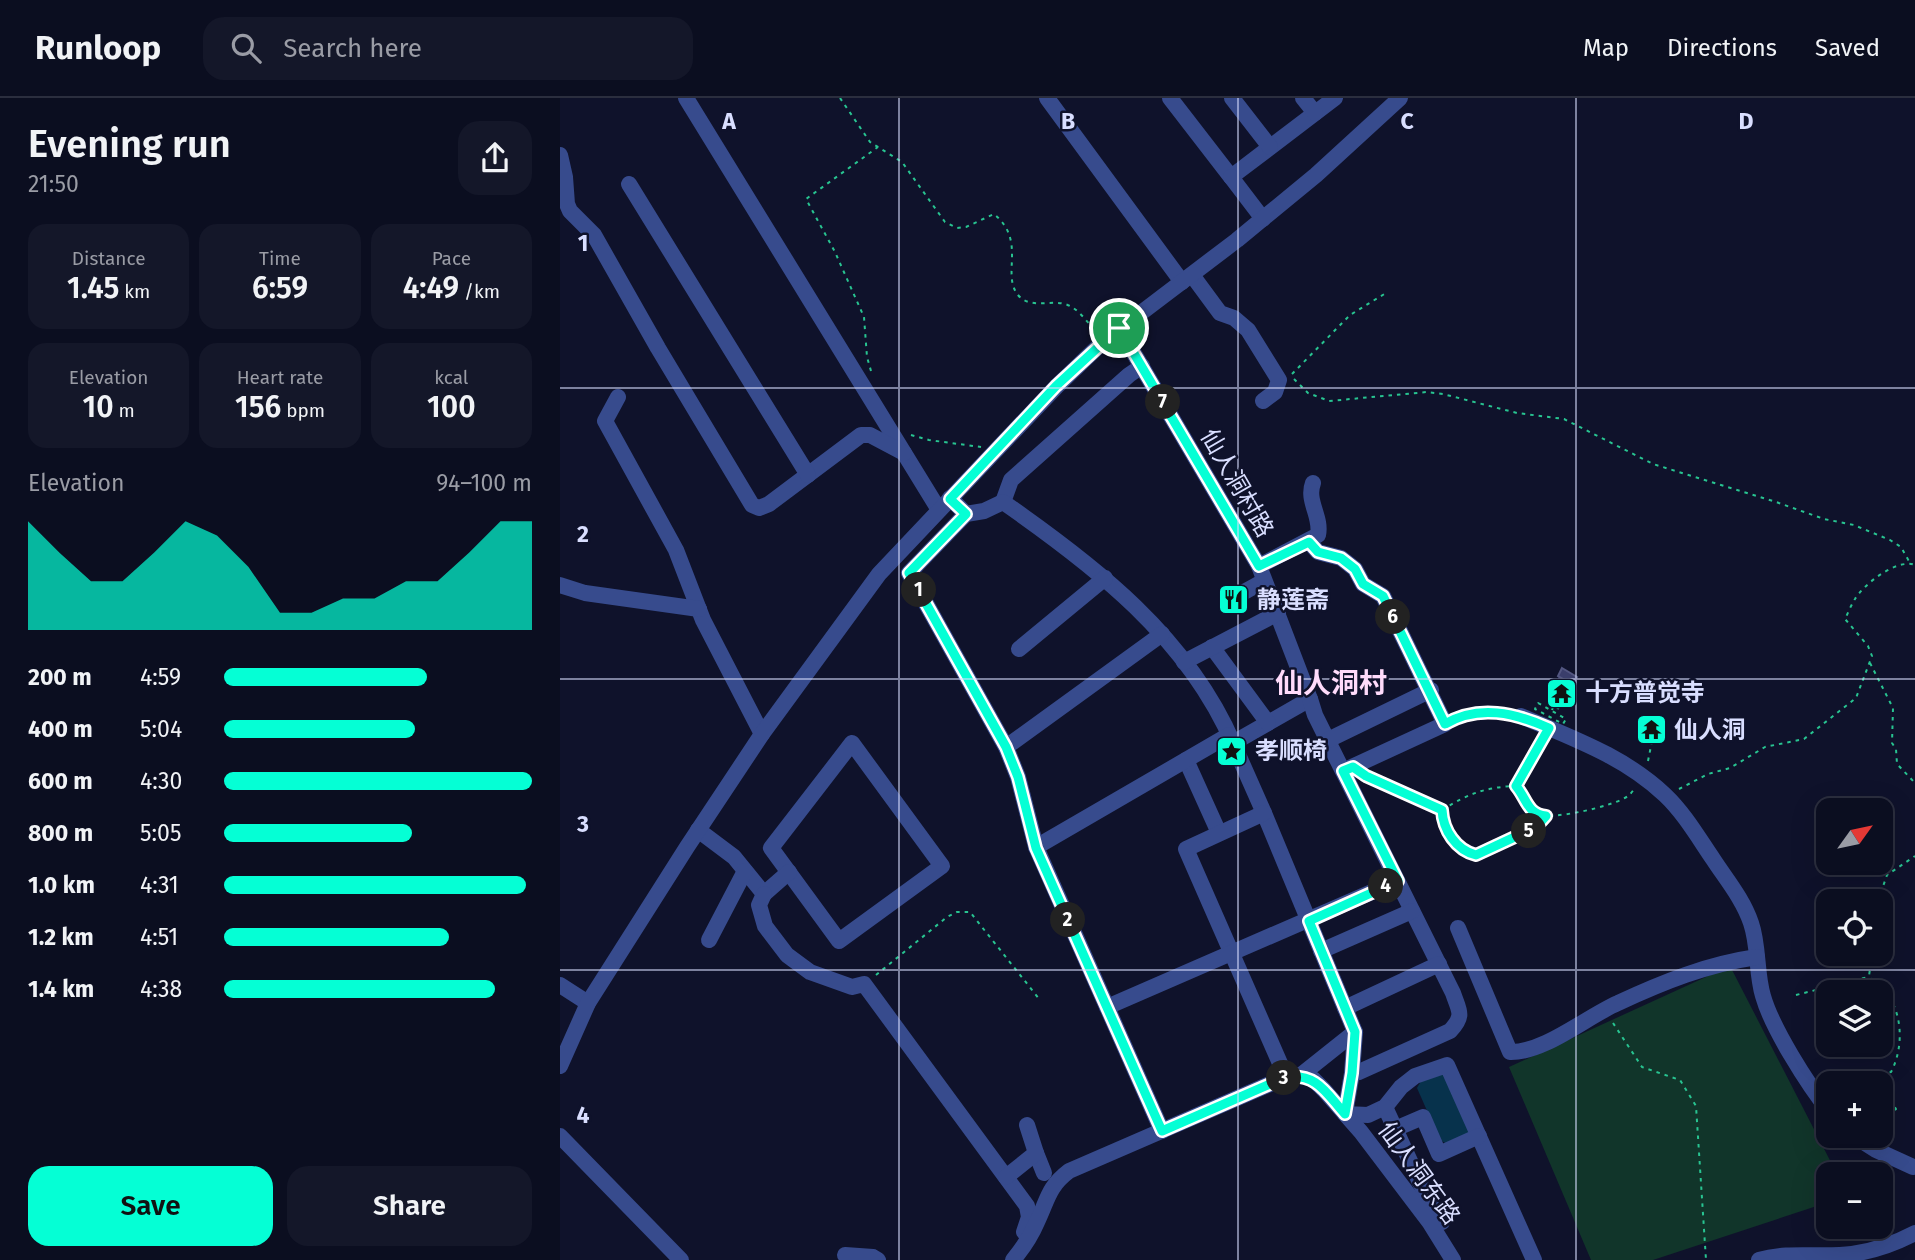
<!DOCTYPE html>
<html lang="en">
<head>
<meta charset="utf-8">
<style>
	:root { --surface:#0b0e20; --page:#141729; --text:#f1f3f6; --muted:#9a9ca5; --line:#2b2e3e; --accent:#05ffd5 }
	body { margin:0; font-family:"Fira Sans","Noto Sans SC",sans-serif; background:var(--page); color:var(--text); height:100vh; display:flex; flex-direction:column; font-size:26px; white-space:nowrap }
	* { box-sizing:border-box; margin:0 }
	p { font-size:23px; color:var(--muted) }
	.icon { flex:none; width:38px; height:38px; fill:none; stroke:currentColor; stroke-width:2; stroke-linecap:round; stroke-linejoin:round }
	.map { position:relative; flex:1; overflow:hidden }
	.details { display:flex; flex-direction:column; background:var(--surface); width:560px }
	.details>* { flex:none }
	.needle { width:46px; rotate:57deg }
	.tools { position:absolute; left:1256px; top:700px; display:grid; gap:14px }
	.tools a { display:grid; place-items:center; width:77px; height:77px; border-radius:14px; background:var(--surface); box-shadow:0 7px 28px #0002,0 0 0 2px var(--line); font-size:35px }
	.pin { position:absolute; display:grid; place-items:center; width:60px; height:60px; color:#fff; margin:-30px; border:4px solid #fff; border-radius:50%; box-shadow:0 2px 7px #0007 }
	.km { position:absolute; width:35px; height:35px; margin:-18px; border-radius:50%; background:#222; color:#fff; font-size:19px; line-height:35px; text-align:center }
	.round { display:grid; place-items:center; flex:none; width:74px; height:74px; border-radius:21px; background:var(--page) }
	.overview { display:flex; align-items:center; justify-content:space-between; height:119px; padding:0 28px }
	h1 { font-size:38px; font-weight:600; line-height:52px }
	.metrics { display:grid; grid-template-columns:repeat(3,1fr); gap:10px; height:119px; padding:7px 28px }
	.metrics div { display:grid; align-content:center; border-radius:18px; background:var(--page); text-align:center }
	.metrics b { font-size:30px; font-weight:600 }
	.metrics small { font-size:19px; font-weight:400 }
	.metrics p { font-size:19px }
	.chart { height:196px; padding:14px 28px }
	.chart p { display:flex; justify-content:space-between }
	.chart svg { width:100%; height:126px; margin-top:7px; fill:var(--accent); opacity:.7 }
	.button { display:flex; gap:14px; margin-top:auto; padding:14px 28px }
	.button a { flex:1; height:80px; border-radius:21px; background:var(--accent); color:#111; font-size:28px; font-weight:600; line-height:80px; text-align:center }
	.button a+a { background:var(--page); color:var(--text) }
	ul { padding:0 28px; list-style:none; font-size:23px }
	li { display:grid; grid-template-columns:112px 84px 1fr; align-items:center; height:52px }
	li i { height:18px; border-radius:9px; background:var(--accent) }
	header { display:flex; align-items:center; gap:42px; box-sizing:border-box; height:98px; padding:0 35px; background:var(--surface); border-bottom:2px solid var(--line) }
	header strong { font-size:33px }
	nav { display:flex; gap:38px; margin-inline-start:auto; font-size:24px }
	.search { width:490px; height:63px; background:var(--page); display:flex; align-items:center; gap:18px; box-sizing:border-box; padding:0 24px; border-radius:21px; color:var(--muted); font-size:26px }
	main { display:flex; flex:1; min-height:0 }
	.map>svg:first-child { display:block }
</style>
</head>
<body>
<header>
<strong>Runloop</strong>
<div class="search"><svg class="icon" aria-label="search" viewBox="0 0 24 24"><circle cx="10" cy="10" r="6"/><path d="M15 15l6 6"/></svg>Search here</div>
<nav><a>Map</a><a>Directions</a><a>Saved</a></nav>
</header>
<main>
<section class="details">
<div class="overview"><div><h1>Evening run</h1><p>21:50</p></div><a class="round"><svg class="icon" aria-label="share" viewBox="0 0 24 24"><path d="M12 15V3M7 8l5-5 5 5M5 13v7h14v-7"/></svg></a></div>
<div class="metrics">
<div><p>Distance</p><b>1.45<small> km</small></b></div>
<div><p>Time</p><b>6:59</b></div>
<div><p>Pace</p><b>4:49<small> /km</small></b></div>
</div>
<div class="metrics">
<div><p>Elevation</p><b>10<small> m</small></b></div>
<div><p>Heart rate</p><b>156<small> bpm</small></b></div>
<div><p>kcal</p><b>100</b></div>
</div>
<div class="chart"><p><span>Elevation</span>94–100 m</p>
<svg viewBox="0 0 160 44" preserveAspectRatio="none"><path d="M0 44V6L10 17L20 27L30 27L40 17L50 6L60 11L70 22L80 38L90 38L100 33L110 33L120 27L130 27L140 17L150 6L160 6V44z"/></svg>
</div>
<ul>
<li><b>200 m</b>4:59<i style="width:66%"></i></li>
<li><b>400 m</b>5:04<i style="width:62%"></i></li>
<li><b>600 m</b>4:30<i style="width:100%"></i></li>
<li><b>800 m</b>5:05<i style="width:61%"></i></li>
<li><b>1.0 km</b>4:31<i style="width:98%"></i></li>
<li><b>1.2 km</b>4:51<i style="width:73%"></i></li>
<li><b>1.4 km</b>4:38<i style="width:88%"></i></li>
</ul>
<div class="button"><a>Save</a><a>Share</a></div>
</section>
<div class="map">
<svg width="1355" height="1162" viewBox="0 0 1355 1162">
	<rect width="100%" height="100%" fill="#0f122b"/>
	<path fill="#11352a" d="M1170,868L1277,1076H1269V1104L1093,1162H1031L949,969Z"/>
	<path fill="#07324c" d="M884,976L912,1034L887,1046L880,1042L857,990L861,983Z"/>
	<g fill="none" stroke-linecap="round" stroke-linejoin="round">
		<g stroke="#28c491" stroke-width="2" stroke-dasharray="3.5 5" stroke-linecap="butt">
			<path d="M280,0L310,44L342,64L385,124L397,130L406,129L434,116C467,143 441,176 458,197C469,211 490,202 505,206C518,210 525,222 534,231"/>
			<path d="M311,273L307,259L304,219L275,154L246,101L318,49"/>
			<path d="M732,276L790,217L826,195"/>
			<path d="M734,281L748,295L769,303L867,294L883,296L957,315L1004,321L1093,366L1216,404L1264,421L1294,427L1330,442L1341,449L1350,465"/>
			<path d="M351,337L369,342L421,349"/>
			<path d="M1310,565L1333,610L1332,645L1336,651L1337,666L1355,685"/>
			<path d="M978,605L1006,621L1003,626L975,611Z"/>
			<path d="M992,612L994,607L990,605L996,596L1005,602L999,611L994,607"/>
			<path d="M898,619L923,614L948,616"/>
			<path d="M1088,663L1092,643L1091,632"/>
			<path d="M805,677L882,712C908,696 925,689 956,688C963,696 966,710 975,716C990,723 1055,708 1068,698C1071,696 1073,692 1076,689"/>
			<path d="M957,687L982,643"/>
			<path d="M1119,691L1148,676L1170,670L1205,649L1244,641L1296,600L1312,558L1308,548L1285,521C1288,515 1291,507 1295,501C1304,486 1337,460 1355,467"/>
			<path d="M882,713C883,733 897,752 916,757L976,729L986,718"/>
			<path d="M1318,803L1327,777L1355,758"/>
			<path d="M1312,856L1309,878C1316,887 1330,898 1334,908C1343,929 1341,955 1331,974L1315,978L1320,985"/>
			<path d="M316,877L387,819L397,814H410L480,902"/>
			<path d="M1236,897L1308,879"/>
			<path d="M1053,925L1082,969L1120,982L1136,1008L1146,1162"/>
			<path d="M1321,988L1336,1011L1327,1019L1333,1032L1330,1043"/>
		</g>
		<g stroke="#374b8d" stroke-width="16">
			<path d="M126,0L379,412"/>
			<path d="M487,0L622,184"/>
			<path d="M610,0L671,79L775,0"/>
			<path d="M672,0L710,49"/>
			<path d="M743,0L755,15"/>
			<path d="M0,57L5,79L7,106L10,113L34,137L98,250L192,407L199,410L209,406L301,337H310L344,355"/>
			<path d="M671,79L703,121"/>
			<path d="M69,86L248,377"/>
			<path d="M632,177L660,215L674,220L688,232L719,282L715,294L703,303"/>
			<path d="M559,230L699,468L750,601L673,645L704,715L795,934L741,977"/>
			<path d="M58,299L45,323L116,452L143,522L202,636"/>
			<path d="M390,400L406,416L349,475L446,649L458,679L476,749L602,1033"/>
			<path d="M443,404L451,382L569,277L582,268"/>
			<path d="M406,416L424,413L443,404C535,468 627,539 673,645"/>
			<path d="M749,444L758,454L781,460L795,471L803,486L823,498L885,626L783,673"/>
			<path d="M699,468L758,437C762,419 746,403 753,385"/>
			<path d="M0,487L25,495L139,511"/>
			<path d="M675,499L704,483"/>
			<path d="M652,549L708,625"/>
			<path d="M459,551L545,480"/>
			<path d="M624,564L718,515"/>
			<path d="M750,601L755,617L893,895C899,913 905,917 890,933L799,974L792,975"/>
			<path d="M961,618C1012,640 1064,658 1105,697C1124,715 1138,739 1153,761C1166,781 1183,801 1191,825C1199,848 1196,875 1203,898C1212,930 1248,987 1269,1013"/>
			<path d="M768,642L871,592"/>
			<path d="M292,645L382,768L279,843L211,750Z"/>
			<path d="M446,649L602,536"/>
			<path d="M626,662L659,735"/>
			<path d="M704,715L626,751L726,979"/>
			<path d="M138,732L174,759L204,796L229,774"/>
			<path d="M476,749L669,637"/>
			<path d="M204,796L199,807L205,828L227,857L250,874L292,889L304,886L467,1108L469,1119L464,1134"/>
			<path d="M898,830L950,954C984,955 1026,919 1058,905C1103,884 1148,866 1197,859"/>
			<path d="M149,842L185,773"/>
			<path d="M761,853L852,813"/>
			<path d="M0,887L28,905"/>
			<path d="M547,909L837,783"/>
			<path d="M785,910L879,866"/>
			<path d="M795,934L792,975L785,1016L808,1017L825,1009L841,989L855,978L887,967L974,1162"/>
			<path d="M0,968L28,905L127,749L202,636L319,476L497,288L544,243L677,142L756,77L840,0"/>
			<path d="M825,1009L869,1104L882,1124"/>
			<path d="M835,1031L863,1019L879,1056L919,1038"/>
			<path d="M0,1038L121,1162"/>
			<path d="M1294,1038L1316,1052L1353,1069"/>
			<path d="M476,1055L484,1075"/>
			<path d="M446,1079L476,1055L467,1027"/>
			<path d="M285,1157L313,1159L318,1162"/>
			<path d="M453,1162C463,1150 471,1138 477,1124C488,1101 488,1089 509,1073L726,979L741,977L753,981L764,992L801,1034L870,1125L893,1162"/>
			<path d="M1199,1162C1229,1153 1261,1160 1292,1156C1313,1153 1336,1145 1355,1135"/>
		</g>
	</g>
	<path fill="#272b59" d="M998,578L1017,584L1012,591L998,582Z"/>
	<path fill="#16193f" d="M1017,579V584L1012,591V586Z"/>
	<path fill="#3a3e6b" stroke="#535782" stroke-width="2" d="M1002,570L1017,579L1012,586L998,578Z"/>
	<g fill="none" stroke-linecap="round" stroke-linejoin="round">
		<defs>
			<path id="route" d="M559,230L699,468L749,444L758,454L781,460L795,471L803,486L823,498L885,626C919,606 955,615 989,630L956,688C967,701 967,716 986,718L976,729L916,757C896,752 883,732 882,712L806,678L793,669L783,673L838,783L749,823L795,934L792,975L785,1016C766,995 757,975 726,979L602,1033L476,750L458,679L446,649L349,475L406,416L390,401L496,288Z"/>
		</defs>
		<use href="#route" stroke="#fff" stroke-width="14"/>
		<use href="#route" stroke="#05ffd5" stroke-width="9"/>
	</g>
	<path fill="none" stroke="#d9deff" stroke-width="2" stroke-opacity="0.55" d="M339,0V1162M678,0V1162M1016,0V1162M0,290H1355M0,581H1355M0,872H1355"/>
	<defs>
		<symbol id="restaurant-square" viewBox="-11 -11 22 22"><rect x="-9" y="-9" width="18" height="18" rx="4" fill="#05ffd5" stroke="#0f122b"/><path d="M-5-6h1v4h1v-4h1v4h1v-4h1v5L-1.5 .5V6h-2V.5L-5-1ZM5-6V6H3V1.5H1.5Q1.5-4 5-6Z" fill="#111"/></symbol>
		<symbol id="temple-square" viewBox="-11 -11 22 22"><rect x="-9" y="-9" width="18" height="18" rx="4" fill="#05ffd5" stroke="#0f122b"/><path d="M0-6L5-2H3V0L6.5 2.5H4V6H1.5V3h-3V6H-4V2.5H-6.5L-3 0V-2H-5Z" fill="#111"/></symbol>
		<symbol id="sight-square" viewBox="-11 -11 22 22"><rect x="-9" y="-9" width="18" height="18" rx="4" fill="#05ffd5" stroke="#0f122b"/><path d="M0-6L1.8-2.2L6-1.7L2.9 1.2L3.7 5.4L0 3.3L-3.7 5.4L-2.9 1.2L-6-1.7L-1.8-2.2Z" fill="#111"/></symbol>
	</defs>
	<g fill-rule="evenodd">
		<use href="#restaurant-square" x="656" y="484" width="35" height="35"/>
		<use href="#temple-square" x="984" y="578" width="35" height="35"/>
		<use href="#temple-square" x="1074" y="614" width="35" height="35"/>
		<use href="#sight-square" x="654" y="636" width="35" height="35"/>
	</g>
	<g text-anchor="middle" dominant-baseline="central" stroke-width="5" stroke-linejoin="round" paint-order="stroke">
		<g font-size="24" fill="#d9deff" stroke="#0f122b">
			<text transform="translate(677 385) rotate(60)">仙人洞村路</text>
			<text transform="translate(859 1075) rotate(54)">仙人洞东路</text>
		</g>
		<g font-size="24" font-weight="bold" fill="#d9deff" stroke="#0f122b" text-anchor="start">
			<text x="697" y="502">静莲斋</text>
			<text x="1025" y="595">十方普觉寺</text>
			<text x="1114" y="632">仙人洞</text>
			<text x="695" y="653">孝顺椅</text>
		</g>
		<g font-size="28" font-weight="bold" fill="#ffdbfb" stroke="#0f122b">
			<text x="771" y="585">仙人洞村</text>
		</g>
	</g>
	<g font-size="23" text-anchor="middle" font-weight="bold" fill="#d9deff" stroke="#0f122b" stroke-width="5" stroke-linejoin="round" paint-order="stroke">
		<text x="169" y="31">A</text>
		<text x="508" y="31">B</text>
		<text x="847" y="31">C</text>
		<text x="1186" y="31">D</text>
		<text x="23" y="153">1</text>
		<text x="23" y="444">2</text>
		<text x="23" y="734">3</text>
		<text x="23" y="1025">4</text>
	</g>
</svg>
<div class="tools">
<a><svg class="needle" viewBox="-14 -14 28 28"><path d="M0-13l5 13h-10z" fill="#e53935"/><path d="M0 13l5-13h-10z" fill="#9a9ca5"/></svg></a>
<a><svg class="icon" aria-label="locate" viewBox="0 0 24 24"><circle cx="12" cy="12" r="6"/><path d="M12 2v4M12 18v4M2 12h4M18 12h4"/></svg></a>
<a><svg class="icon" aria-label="layers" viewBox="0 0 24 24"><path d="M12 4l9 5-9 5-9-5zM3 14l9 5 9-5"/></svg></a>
<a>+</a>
<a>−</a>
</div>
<div class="pin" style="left:559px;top:230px;background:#1e9e55"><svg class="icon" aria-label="arrive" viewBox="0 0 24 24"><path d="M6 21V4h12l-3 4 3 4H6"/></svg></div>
<b class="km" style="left:359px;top:492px">1</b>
<b class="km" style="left:508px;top:822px">2</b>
<b class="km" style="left:724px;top:980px">3</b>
<b class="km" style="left:826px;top:788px">4</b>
<b class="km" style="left:969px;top:733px">5</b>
<b class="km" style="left:833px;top:519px">6</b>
<b class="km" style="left:603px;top:304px">7</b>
</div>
</main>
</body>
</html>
